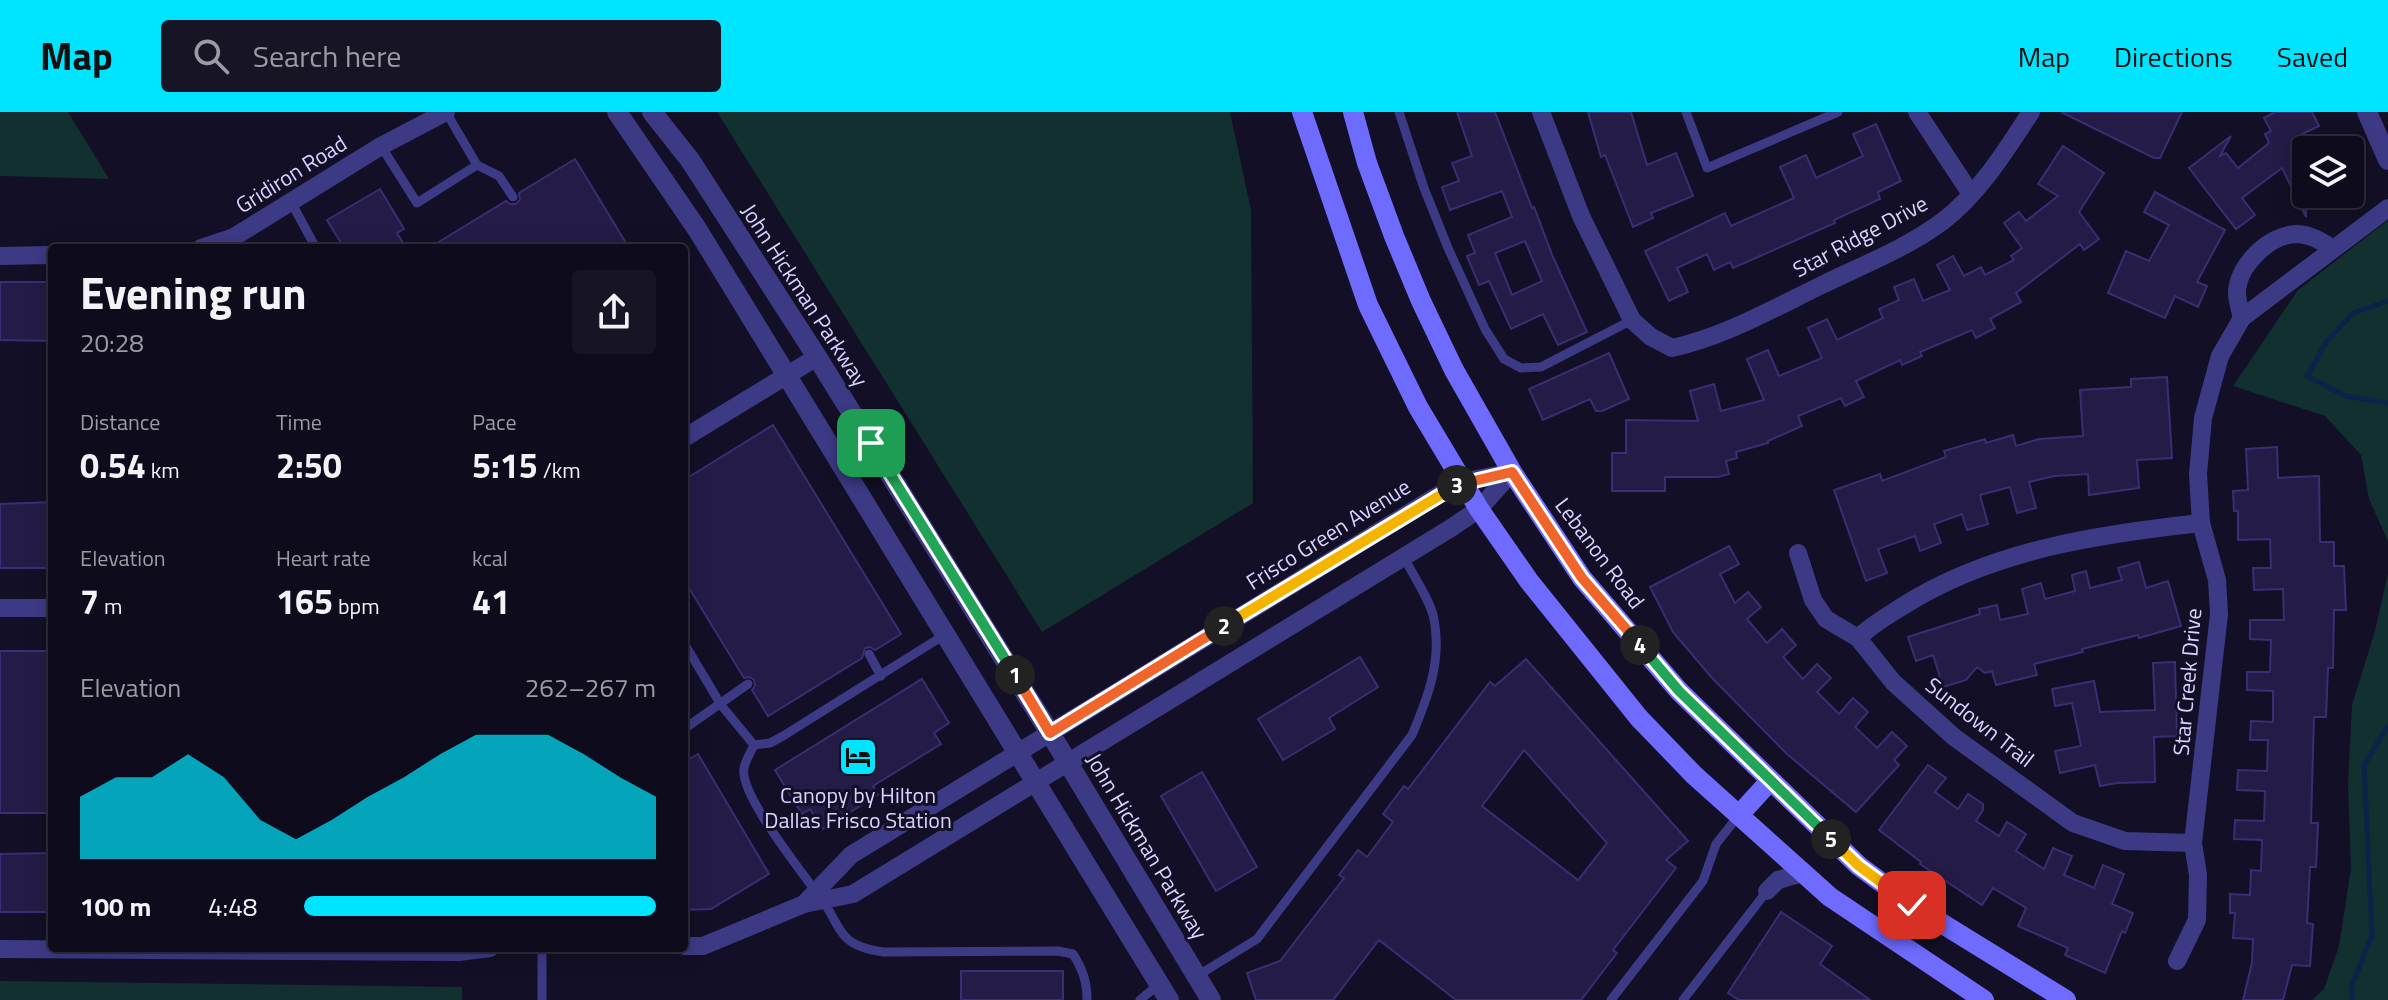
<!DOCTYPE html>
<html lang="en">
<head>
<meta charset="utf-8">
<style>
	:root { --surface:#0e0b1c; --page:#171425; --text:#f1f3f6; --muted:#9b9ba3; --line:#2e2b3b; --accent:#00e5ff }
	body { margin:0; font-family:"Titillium Web",sans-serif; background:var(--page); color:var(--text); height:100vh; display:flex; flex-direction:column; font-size:30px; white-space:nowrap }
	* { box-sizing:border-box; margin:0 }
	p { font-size:26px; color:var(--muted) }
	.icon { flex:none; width:44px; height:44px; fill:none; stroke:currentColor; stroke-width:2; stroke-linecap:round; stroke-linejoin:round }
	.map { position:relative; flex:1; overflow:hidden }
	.side { position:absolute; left:48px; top:132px; width:640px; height:708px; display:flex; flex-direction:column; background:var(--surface); border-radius:8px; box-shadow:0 4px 20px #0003,0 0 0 2px var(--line) }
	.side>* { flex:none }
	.controls { position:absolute; left:2292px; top:24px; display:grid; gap:16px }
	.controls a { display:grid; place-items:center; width:72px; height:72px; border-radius:8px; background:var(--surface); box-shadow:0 4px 20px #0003,0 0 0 2px var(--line); font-size:40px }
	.pin { position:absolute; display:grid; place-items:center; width:68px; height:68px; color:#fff; margin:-34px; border-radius:16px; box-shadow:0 4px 12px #0006 }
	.km { position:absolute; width:40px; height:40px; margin:-20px; border-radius:50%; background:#222; color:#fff; font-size:22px; line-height:40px; text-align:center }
	.round { display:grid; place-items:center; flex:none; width:84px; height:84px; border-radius:8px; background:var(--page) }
	.overview { display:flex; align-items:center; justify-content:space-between; height:136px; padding:0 32px }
	h1 { font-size:44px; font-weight:700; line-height:60px }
	.stats { display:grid; grid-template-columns:repeat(3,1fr); gap:12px; height:136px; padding:8px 32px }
	.stats div { display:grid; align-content:center }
	.stats b { font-size:34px; font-weight:700 }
	.stats small { font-size:22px; font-weight:400 }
	.stats p { font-size:22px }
	.chart { height:224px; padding:16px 32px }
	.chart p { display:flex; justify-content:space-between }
	.chart svg { width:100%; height:144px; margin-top:8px; fill:var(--accent); opacity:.7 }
	ul { padding:0 32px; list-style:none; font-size:26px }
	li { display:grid; grid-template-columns:128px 96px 1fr; align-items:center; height:60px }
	li i { height:20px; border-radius:10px; background:var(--accent) }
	header { display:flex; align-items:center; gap:48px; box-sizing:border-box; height:112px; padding:0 40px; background:var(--accent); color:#111 }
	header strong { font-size:38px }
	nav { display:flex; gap:44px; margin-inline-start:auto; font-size:28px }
	.search { width:560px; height:72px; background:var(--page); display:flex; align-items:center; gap:20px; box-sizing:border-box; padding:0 28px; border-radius:8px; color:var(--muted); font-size:30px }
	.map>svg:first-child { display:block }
</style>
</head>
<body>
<header>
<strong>Map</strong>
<div class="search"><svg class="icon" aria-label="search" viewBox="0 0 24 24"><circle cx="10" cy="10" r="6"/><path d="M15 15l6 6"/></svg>Search here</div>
<nav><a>Map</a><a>Directions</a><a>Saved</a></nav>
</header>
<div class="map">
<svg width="2388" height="888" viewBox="0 0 2388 888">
	<rect width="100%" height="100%" fill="#130f26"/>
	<g fill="#12302f">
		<path d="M0,0H68L109,67L0,64Z"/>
		<path d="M717,0H1230L1251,98L1253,391L1042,520Z"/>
		<path d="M2387,109L2388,110V429L2369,387L2361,343L2325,304L2233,274L2298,178Z"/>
		<path d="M2388,461V888H2312L2324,877L2339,834L2351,756L2348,673L2352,593L2375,519Z"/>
		<path d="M0,869L462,875V888H0Z"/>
	</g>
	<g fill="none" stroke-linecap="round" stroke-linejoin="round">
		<g stroke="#0c2248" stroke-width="5">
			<path d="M2388,189L2353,201L2327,229L2307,264L2346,284L2388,291"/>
			<path d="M2353,888L2351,876L2372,823L2364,653L2388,614"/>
		</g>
	</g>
	<g fill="#241b47" stroke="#3b2d73" stroke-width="2" fill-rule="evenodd">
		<path d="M1457,0H1495L1532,96L1534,95L1553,145L1587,220L1558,233L1543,202L1511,217L1489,169L1479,173L1467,144L1475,141L1468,123L1512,105L1502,79L1450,98L1442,75L1459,69L1452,51L1472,44ZM1525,129L1542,169L1512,183L1495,141Z"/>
		<path d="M1588,0H1631L1647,53L1676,41L1693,84L1651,101L1653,106L1633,115L1605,43L1601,45Z"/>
		<path d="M2061,0H2182L2160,46H2154Z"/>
		<path d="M2275,0H2312L2319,14L2298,24L2306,41V105L2282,56L2242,86L2255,103L2236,117L2189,56L2231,24L2220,44L2226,41L2238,56L2269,31L2265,22L2271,19L2264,6Z"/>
		<path d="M1876,12L1901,69L1878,80L1880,87L1834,108L1835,111L1733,156L1730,150L1714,158L1707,142L1677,156L1688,180L1669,189L1645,139L1725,101L1731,114L1794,86L1780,55L1806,43L1816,66L1863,44L1853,22Z"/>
		<path d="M2063,34L2104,61L2079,100L2099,127L2084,138L2080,132L2016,181L2021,190L1990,207L1995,216L1976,226L1972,218L1920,240L1922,244L1902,253L1900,248L1856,269L1864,285L1845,294L1841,286L1798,304L1802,314L1768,329V331L1736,340L1737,346L1726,349L1729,362L1718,365H1665V379H1612V341H1626V308L1698,309L1690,279L1714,272L1721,299L1764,288L1747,247L1768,238L1779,264L1822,246L1808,216L1827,207L1837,228L1883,206L1879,197L1899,188L1894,175L1914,167L1923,189L1950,178L1937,153L1953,144L1964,164L1981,155L1985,163L2014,148L2011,144L2022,136L2004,111L2019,100L2026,109L2058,84L2038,72Z"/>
		<path d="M575,47L629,136H429L506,89L510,92H516L520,88L519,81Z"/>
		<path d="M380,77L404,117L397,121L406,136H344L327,108Z"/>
		<path d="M2155,80L2225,118L2197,170L2207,174L2198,195L2175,184L2165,206L2108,181L2126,139L2149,149L2169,113L2144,100Z"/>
		<path d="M0,170H52V229L0,228Z"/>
		<path d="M1609,241L1629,287L1602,299H1596L1590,287L1543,308L1529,277Z"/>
		<path d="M2167,265L2172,346L2137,348L2139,376L2089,383L2088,362L2054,364L2029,370L2036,396L2017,401L2010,375L1980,383L1988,412L1967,418L1962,402L1934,412L1941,431L1920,439L1915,424L1878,437L1887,461L1866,469L1834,378L1880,362L1882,369L1946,345L1944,339L1985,327L1986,331L2013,323L2016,334L2039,327L2083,324L2080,278L2131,275V267Z"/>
		<path d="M773,313L901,522L875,538L870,535L865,536L862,546L768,604L752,578L755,574L754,568L750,565L744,566L684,468V368Z"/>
		<path d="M2277,335L2278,366L2319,364L2320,430H2334V454H2344L2346,498H2334L2333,556H2328L2326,605H2314L2311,711H2318L2316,755H2310L2307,811L2313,812L2310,854L2292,853L2283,888H2243L2252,851L2253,827L2233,826L2235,801H2230V782L2250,783L2251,758L2261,759L2262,728L2234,727L2235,708L2264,709L2265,679L2237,678L2238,658L2267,659L2268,628H2250L2251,609L2273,610V579L2247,578V560H2270L2271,528L2250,527V508H2284L2283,477L2254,478L2253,456H2271L2270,427L2238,428V399H2234L2233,379L2248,378L2246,337Z"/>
		<path d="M52,390V456H0V392Z"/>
		<path d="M1729,434L1739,452L1720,462L1735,491L1748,480L1761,495L1747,507L1767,531L1782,517L1796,533L1783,545L1803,567L1817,552L1831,566L1817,580L1839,602L1853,586L1868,600L1855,615L1877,636L1892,620L1907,634L1894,648L1899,653L1856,700L1787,642L1712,566L1673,520L1650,475Z"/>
		<path d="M2139,450L2146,476L2168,469L2181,514L2139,526L2138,523L2082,537L2083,540L2034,552L2037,563L1996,573L1992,559L1985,561L1977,555L1966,568L1943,575L1933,543L1916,549L1908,525L1980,502L1979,497L1997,493L2000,508L2028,502L2022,477L2041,471L2045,487L2075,479L2072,463L2086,459L2090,476L2122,468L2118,456Z"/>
		<rect x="0" y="539" width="52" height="162"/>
		<path d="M1360,545L1378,575L1329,606L1335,617L1283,648L1258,607Z"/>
		<path d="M1526,547L1688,729L1666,748L1676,756L1613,838L1617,841L1581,888H1456L1379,828L1333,888H1256L1247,861L1280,849L1344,766L1339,763L1358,738L1367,745L1393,710L1383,702L1404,674L1408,677L1490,570L1495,574ZM1524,638L1607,731L1578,768L1482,694Z"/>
		<path d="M2175,550L2177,624L2154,625L2155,670L2117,671L2100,674L2095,653L2060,661L2055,639L2081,634L2072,591L2055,594L2052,577L2094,569L2100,600L2155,598L2153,551Z"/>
		<path d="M922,567L949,611L934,621L941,632L873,674L878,683L823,717L810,697L802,702L775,658Z"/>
		<path d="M698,642L769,762L711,797L684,798V650Z"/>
		<path d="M1928,653L1946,666L1935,680L1958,697L1968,682L1983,692V698L1976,709L1999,724L2007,710L2026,722L2016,739L2044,757L2053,736L2072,744L2064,763L2094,776L2103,753L2124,762L2112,792L2133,801L2125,821L2122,819L2105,861L2065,843L2068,836L2018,814L2026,796L1993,776L1982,793L1920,752L1921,750L1879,718Z"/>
		<path d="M1202,660L1257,755L1216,779L1161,684Z"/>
		<path d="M52,741V800H0V742Z"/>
		<path d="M1781,800L1832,834L1820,852L1870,888H1739L1728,881Z"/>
		<rect x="961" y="859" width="102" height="29"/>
	</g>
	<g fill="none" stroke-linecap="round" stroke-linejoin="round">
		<g stroke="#3d3a85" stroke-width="9">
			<path d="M446,0L477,53L499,64L513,85"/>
			<path d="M1399,0L1424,76L1448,136L1485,217L1504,247L1521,256L1541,255L1632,208"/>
			<path d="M1686,0L1707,56L1838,0"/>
			<path d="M381,34L417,91L477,53"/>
			<path d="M291,90L316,136"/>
			<path d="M684,531L721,593L754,633L770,631L783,624L946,522"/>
			<path d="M869,542L881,564"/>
			<path d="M684,617L748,572"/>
			<path d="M754,633C751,640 745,649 744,656C739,682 800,757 816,780"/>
			<path d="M823,788C843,822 842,834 884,840L1058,839L1073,842C1083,858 1087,870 1087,888"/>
			<path d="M1197,864L1257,827L1412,623C1428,585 1442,549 1434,507C1430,487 1413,464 1404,445"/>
			<path d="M542,888V836"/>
			<path d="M1140,888L1159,872"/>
			<path d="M1611,888L1703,769L1716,732L1739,703"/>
			<path d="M1683,888L1767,779"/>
		</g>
		<g stroke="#3d3a85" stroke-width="18">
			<path d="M1541,0L1581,104L1632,208L1651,225L1672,236C1726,224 1774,196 1824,172C1863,153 1907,136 1943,109C1979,82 2006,38 2031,0"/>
			<path d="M1917,0L1971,82"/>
			<path d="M201,136L234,125L381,34L446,0"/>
			<path d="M0,144L52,143"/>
			<path d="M2242,206C2240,198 2237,189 2237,181C2237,154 2269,123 2296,122C2310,122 2321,129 2332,136"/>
			<path d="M684,326L817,245"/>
			<path d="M1798,441L1813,488L1826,507L1858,526L1893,570L1954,625L2073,711L2125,729L2193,731"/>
			<path d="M0,496H52"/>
			<path d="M1858,526C1871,513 1887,504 1903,494C1991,438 2099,422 2201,411"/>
			<path d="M1767,779L1778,768L1802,761"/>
			<path d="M804,792L851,743L1435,385L1462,370L1512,360"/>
			<path d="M684,834H703L804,792L853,782L1451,416L1479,397L1512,360"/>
			<path d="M0,837L459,840L490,836"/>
			<path d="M2177,849L2197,808L2198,763L2193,731L2219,502L2217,468L2201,411L2198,362L2203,306L2220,244L2242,206L2388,96"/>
		</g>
		<g stroke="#3d3a85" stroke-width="20">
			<path d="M617,0L697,117L1169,888"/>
			<path d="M652,0L690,48L817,245L1050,621L1211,888"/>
			<path d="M2367,0L2388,48"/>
		</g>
		<g stroke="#6f6bff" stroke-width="20">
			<path d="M1302,0L1368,193L1418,295L1479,397L1529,469L1639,606L1694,663L1830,785L1984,888"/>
			<path d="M1353,0L1367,51L1394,124L1421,189L1454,258L1512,360L1582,466L1679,579L1859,754L1912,793L2066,888"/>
			<path d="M1739,703L1770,669"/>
		</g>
	</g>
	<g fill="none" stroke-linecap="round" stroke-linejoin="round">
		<defs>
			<path id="split-1" d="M871,331L1015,563"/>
			<path id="split-2" d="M1015,563L1050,621L1224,514"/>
			<path id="split-3" d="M1224,514L1457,373"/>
			<path id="split-4" d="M1457,373L1512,360L1582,466L1640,533"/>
			<path id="split-5" d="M1640,533L1679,579L1831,727"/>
			<path id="split-6" d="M1831,727L1859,754L1912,793"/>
		</defs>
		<use href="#split-1" stroke="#fff" stroke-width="16"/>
		<use href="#split-2" stroke="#fff" stroke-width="16"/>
		<use href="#split-3" stroke="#fff" stroke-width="16"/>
		<use href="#split-4" stroke="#fff" stroke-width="16"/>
		<use href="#split-5" stroke="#fff" stroke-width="16"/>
		<use href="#split-6" stroke="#fff" stroke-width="16"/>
		<use href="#split-1" stroke="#22a559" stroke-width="10"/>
		<use href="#split-2" stroke="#f0652b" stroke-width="10"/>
		<use href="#split-3" stroke="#f5b400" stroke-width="10"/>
		<use href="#split-4" stroke="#f0652b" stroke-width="10"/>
		<use href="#split-5" stroke="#22a559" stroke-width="10"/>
		<use href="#split-6" stroke="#f5b400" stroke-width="10"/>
	</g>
	<defs>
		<symbol id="hotel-square" viewBox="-11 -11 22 22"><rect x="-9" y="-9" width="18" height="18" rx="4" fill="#00e5ff" stroke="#130f26"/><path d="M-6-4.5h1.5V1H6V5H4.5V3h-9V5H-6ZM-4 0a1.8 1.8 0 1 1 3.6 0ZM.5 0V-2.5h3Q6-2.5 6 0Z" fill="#111"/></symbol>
	</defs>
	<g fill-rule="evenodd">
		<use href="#hotel-square" x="836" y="623" width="44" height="44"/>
	</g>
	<g text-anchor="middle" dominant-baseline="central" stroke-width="6" stroke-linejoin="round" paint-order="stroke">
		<g font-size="22" fill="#d9d4ff" stroke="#130f26">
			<text transform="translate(291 62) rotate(-32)">Gridiron Road</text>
			<text transform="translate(1860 124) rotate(-28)">Star Ridge Drive</text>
			<text transform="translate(805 183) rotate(57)">John Hickman Parkway</text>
			<text transform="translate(1328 422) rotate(-32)">Frisco Green Avenue</text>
			<text transform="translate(1600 441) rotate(53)">Lebanon Road</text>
			<text transform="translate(2187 570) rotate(-85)">Star Creek Drive</text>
			<text transform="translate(1980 610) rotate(38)">Sundown Trail</text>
			<text transform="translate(1147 734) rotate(59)">John Hickman Parkway</text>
		</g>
		<g font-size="22" fill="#d9d4ff" stroke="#130f26">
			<text x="858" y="683">Canopy by Hilton<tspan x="858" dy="25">Dallas Frisco Station</tspan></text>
		</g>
	</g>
</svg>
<div class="controls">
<a><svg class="icon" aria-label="layers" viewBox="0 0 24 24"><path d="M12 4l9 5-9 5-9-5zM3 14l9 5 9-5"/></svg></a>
</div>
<div class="pin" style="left:871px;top:331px;background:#1e9e55"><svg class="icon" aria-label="arrive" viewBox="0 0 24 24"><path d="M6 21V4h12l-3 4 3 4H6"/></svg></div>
<div class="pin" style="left:1912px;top:793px;background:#d93025"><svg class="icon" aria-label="check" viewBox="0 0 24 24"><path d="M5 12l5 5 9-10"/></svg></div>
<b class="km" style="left:1015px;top:563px">1</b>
<b class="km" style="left:1224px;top:514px">2</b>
<b class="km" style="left:1457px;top:373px">3</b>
<b class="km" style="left:1640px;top:533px">4</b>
<b class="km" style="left:1831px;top:727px">5</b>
<section class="side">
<div class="overview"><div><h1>Evening run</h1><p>20:28</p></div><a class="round"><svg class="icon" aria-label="share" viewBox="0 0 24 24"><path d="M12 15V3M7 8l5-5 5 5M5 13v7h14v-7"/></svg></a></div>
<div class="stats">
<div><p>Distance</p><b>0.54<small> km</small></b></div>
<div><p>Time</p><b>2:50</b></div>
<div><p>Pace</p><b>5:15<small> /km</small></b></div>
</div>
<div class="stats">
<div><p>Elevation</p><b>7<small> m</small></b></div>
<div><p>Heart rate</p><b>165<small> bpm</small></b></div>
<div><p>kcal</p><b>41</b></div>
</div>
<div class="chart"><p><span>Elevation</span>262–267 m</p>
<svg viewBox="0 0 160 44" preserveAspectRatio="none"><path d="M0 44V25L10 19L20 19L30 12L40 19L50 32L60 38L70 32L80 25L90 19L100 12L110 6L120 6L130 6L140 12L150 19L160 25V44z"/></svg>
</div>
<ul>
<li><b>100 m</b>4:48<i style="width:100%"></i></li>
</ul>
</section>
</div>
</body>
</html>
